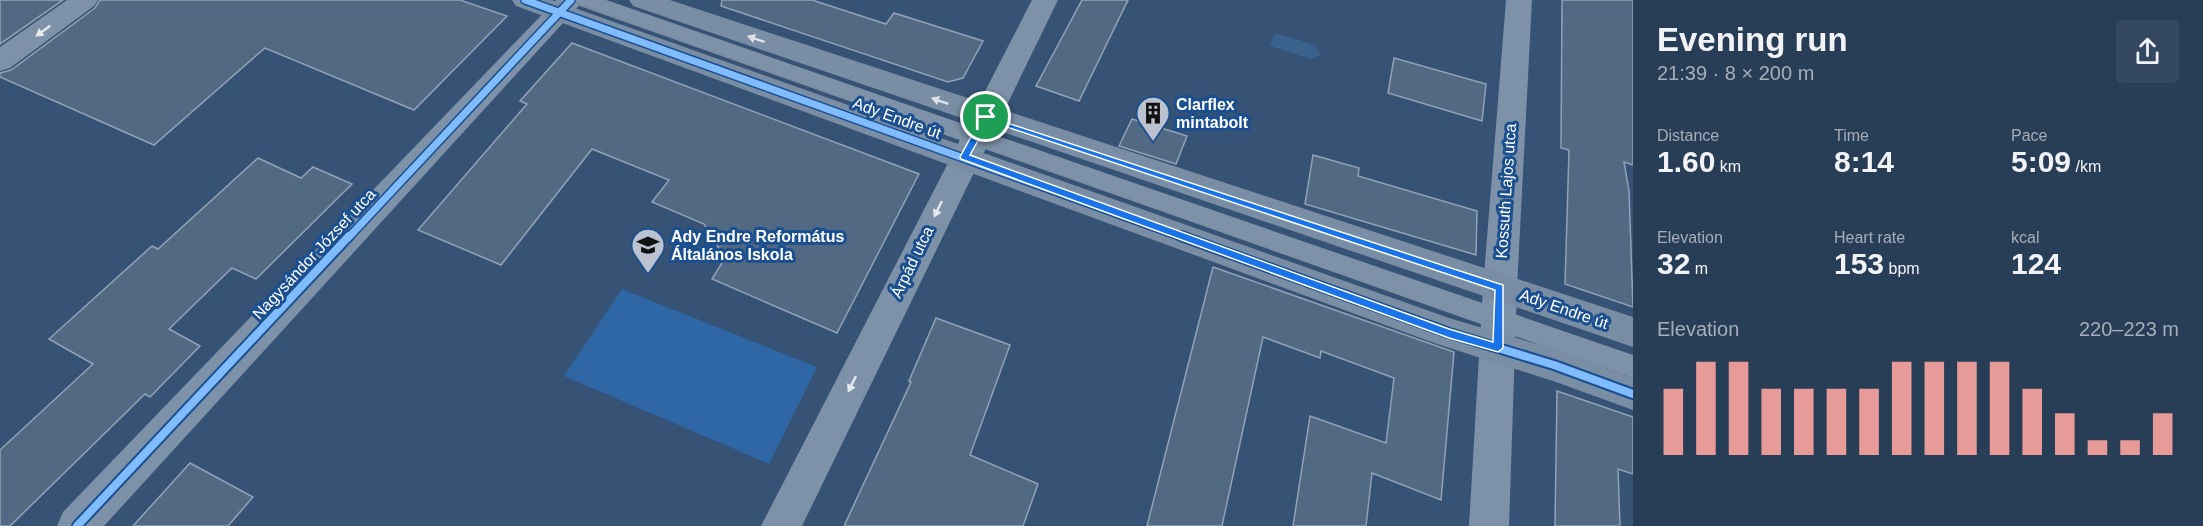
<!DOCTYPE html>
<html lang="en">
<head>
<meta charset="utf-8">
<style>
	:root { --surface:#283e57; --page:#344961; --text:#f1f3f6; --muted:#a5aeba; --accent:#e69b98 }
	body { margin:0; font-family:Arial,sans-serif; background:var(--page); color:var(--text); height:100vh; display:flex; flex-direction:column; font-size:22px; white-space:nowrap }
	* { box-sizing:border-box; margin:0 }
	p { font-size:20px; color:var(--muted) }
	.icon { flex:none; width:33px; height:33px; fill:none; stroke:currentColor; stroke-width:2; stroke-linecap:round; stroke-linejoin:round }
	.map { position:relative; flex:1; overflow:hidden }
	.drawer { display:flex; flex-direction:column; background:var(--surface); width:570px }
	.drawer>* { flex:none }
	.pin { position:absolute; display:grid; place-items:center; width:51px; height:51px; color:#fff; margin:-26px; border:3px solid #fff; border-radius:50%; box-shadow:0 2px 6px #0007 }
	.round { display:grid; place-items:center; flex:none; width:63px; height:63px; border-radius:6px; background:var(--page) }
	.summary { display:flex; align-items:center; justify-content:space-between; height:102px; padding:0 24px }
	h1 { font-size:33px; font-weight:700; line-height:45px }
	.metrics { display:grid; grid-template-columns:repeat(3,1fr); gap:9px; height:102px; padding:6px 24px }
	.metrics div { display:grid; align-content:center }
	.metrics b { font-size:30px; font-weight:700 }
	.metrics small { font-size:16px; font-weight:400 }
	.metrics p { font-size:16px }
	.chart { height:168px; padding:12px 24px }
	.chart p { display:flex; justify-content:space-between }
	.chart svg { width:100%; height:108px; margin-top:6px; stroke:var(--accent); stroke-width:6 }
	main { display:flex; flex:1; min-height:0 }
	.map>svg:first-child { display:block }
</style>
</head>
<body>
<main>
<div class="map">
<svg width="1633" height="526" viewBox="0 0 1633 526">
	<rect width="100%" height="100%" fill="#365274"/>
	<path fill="#2f66a5" d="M622,289L817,367L769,464L564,376Z"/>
	<path fill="#3b618d" d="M1275,33L1315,45L1321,55L1311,59L1270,46Z"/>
	<g fill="#526984" stroke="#92a2b6" stroke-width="1.5">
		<path d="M0,0H63L0,44Z"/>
		<path d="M100,0H460L507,16L414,110L265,48L154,145L0,77V73L11,70L95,8Z"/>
		<path d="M722,0H812L886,24L894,13L983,41L963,78L948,82L721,6Z"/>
		<path d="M1082,0H1128L1079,101L1036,86Z"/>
		<path d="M1562,0H1633V165L1624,162L1629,191L1633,307L1565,284L1569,150L1561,148Z"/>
		<path d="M572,43L919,174L837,333L712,279L725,258L704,224L652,202L669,180L592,149L501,265L418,230L527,104L520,101Z"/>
		<path d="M1394,58L1486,84L1482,121L1388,93Z"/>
		<path d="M1132,119L1187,136L1176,164L1119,146Z"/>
		<path d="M1313,155L1359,168L1358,176L1477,211L1476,255L1305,204Z"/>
		<path d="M258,158L301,178L313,167L352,184L256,279L232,268L169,329L200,346L150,397L145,394L10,526H0V450L93,364L49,339L152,246L158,249Z"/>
		<path d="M1213,267L1454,352L1441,500L1372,473L1366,526H1293L1310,416L1386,443L1394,378L1321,351L1320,358L1263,337L1222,526H1147Z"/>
		<path d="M936,318L1010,345L970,455L1038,484L1023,526H844L911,382L909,381Z"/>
		<path d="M1557,391L1633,417V474L1618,469L1620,526H1555Z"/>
		<path d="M190,463L253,497L228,526H133Z"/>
	</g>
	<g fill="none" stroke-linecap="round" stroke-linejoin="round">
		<path fill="#7d92a8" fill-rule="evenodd" d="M575,0H603L1633,355V377L578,4Z"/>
		<g fill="#7d92a8" fill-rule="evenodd">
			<path d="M67,0H98L94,6L10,68L0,71V47Z"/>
			<path d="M556,0H584L104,526H57L63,512Z"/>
			<path d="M1032,0H1058L802,526H761Z"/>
			<path d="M1506,0H1532L1517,288L1509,526H1469L1483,288Z"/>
		</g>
		<g fill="#798da4" fill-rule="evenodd">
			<path d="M512,0H552L1449,318L1554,349L1633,378V410L1553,381L1437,344L516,6Z"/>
			<path d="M629,0H670L1633,317V347L633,6Z"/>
		</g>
		<g stroke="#7e92a7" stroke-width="1.5">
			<path d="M565,0L1633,377"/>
			<path d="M604,0L1633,358"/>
		</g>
		<defs>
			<g id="cycleway-far1">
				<path d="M525,0L1185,238"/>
				<path d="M348,238L571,0"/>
			</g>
			<g id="cycleway">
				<path d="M1181,236L1449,333L1554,365L1633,394"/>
				<path d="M77,526L349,236"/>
			</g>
		</defs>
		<use href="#cycleway-far1" stroke="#1b4f8f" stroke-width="10"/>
		<use href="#cycleway" stroke="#1b4f8f" stroke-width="12"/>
		<use href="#cycleway-far1" stroke="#80bcff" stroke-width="7"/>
		<use href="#cycleway" stroke="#80bcff" stroke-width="8"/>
	</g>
	<defs><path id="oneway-solid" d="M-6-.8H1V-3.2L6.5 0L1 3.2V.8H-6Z" transform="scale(1.5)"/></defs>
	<g fill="#e5e9ee">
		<use href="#oneway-solid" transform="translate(43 31) rotate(144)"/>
		<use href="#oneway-solid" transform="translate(938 209) rotate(116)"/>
		<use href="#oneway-solid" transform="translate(852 384) rotate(116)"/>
	</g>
	<g fill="#dee2e8">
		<use href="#oneway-solid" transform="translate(756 39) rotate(-161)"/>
		<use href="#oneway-solid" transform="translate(940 101) rotate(-161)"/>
	</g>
	<path fill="#1a73e8" stroke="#fff" stroke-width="1.5" fill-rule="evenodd" d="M983,115L1503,285V348L1498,352L1449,338L961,159L960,157ZM989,121L1495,290L1493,342L1449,329L970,155Z"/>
	<defs>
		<symbol id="building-pin" viewBox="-11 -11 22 30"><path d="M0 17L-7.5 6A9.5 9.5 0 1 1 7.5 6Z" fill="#b9c2ce" stroke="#1b4f8f"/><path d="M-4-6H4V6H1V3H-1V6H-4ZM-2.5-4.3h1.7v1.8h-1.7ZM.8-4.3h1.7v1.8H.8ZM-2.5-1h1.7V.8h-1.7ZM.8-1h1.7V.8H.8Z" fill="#111"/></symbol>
		<symbol id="school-pin" viewBox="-11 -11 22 30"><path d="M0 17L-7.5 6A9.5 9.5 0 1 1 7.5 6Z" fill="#b9c2ce" stroke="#1b4f8f"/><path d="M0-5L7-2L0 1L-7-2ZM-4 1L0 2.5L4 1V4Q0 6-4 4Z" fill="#111"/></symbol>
	</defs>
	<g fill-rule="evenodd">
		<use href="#building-pin" x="1134" y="94" width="38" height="52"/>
		<use href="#school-pin" x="629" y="226" width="38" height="52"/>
	</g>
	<g text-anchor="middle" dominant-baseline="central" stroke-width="6" stroke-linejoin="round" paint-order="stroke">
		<g font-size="16" font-weight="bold" fill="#fff" stroke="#1b4f8f" text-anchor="start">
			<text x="1176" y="104">Clarflex<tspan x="1176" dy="18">mintabolt</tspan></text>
			<text x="671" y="236">Ady Endre Református<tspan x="671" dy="18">Általános Iskola</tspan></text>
		</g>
		<g font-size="16" fill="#fff" stroke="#1b4f8f">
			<text transform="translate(897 118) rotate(20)">Ady Endre út</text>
			<text transform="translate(1506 191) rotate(-86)">Kossuth Lajos utca</text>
			<text transform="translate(314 254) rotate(-47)">Nagysándor József utca</text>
			<text transform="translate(912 262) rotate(-64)">Árpád utca</text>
			<text transform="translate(1564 309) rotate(19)">Ady Endre út</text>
		</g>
	</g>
</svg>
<div class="pin" style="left:986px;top:117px;background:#1e9e55"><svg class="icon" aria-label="arrive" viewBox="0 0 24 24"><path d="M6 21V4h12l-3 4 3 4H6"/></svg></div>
</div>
<section class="drawer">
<div class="summary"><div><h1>Evening run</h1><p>21:39 · 8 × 200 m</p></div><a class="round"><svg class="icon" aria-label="share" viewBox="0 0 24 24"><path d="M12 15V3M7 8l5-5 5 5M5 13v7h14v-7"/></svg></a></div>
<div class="metrics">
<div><p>Distance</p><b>1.60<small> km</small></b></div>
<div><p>Time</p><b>8:14</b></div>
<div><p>Pace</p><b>5:09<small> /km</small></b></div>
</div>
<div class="metrics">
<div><p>Elevation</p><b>32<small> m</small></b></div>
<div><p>Heart rate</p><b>153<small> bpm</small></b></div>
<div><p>kcal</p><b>124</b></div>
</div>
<div class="chart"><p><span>Elevation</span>220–223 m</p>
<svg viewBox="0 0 160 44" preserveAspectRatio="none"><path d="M5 44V17M15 44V6M25 44V6M35 44V17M45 44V17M55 44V17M65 44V17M75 44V6M85 44V6M95 44V6M105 44V6M115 44V17M125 44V27M135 44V38M145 44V38M155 44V27"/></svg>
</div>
</section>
</main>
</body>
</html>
